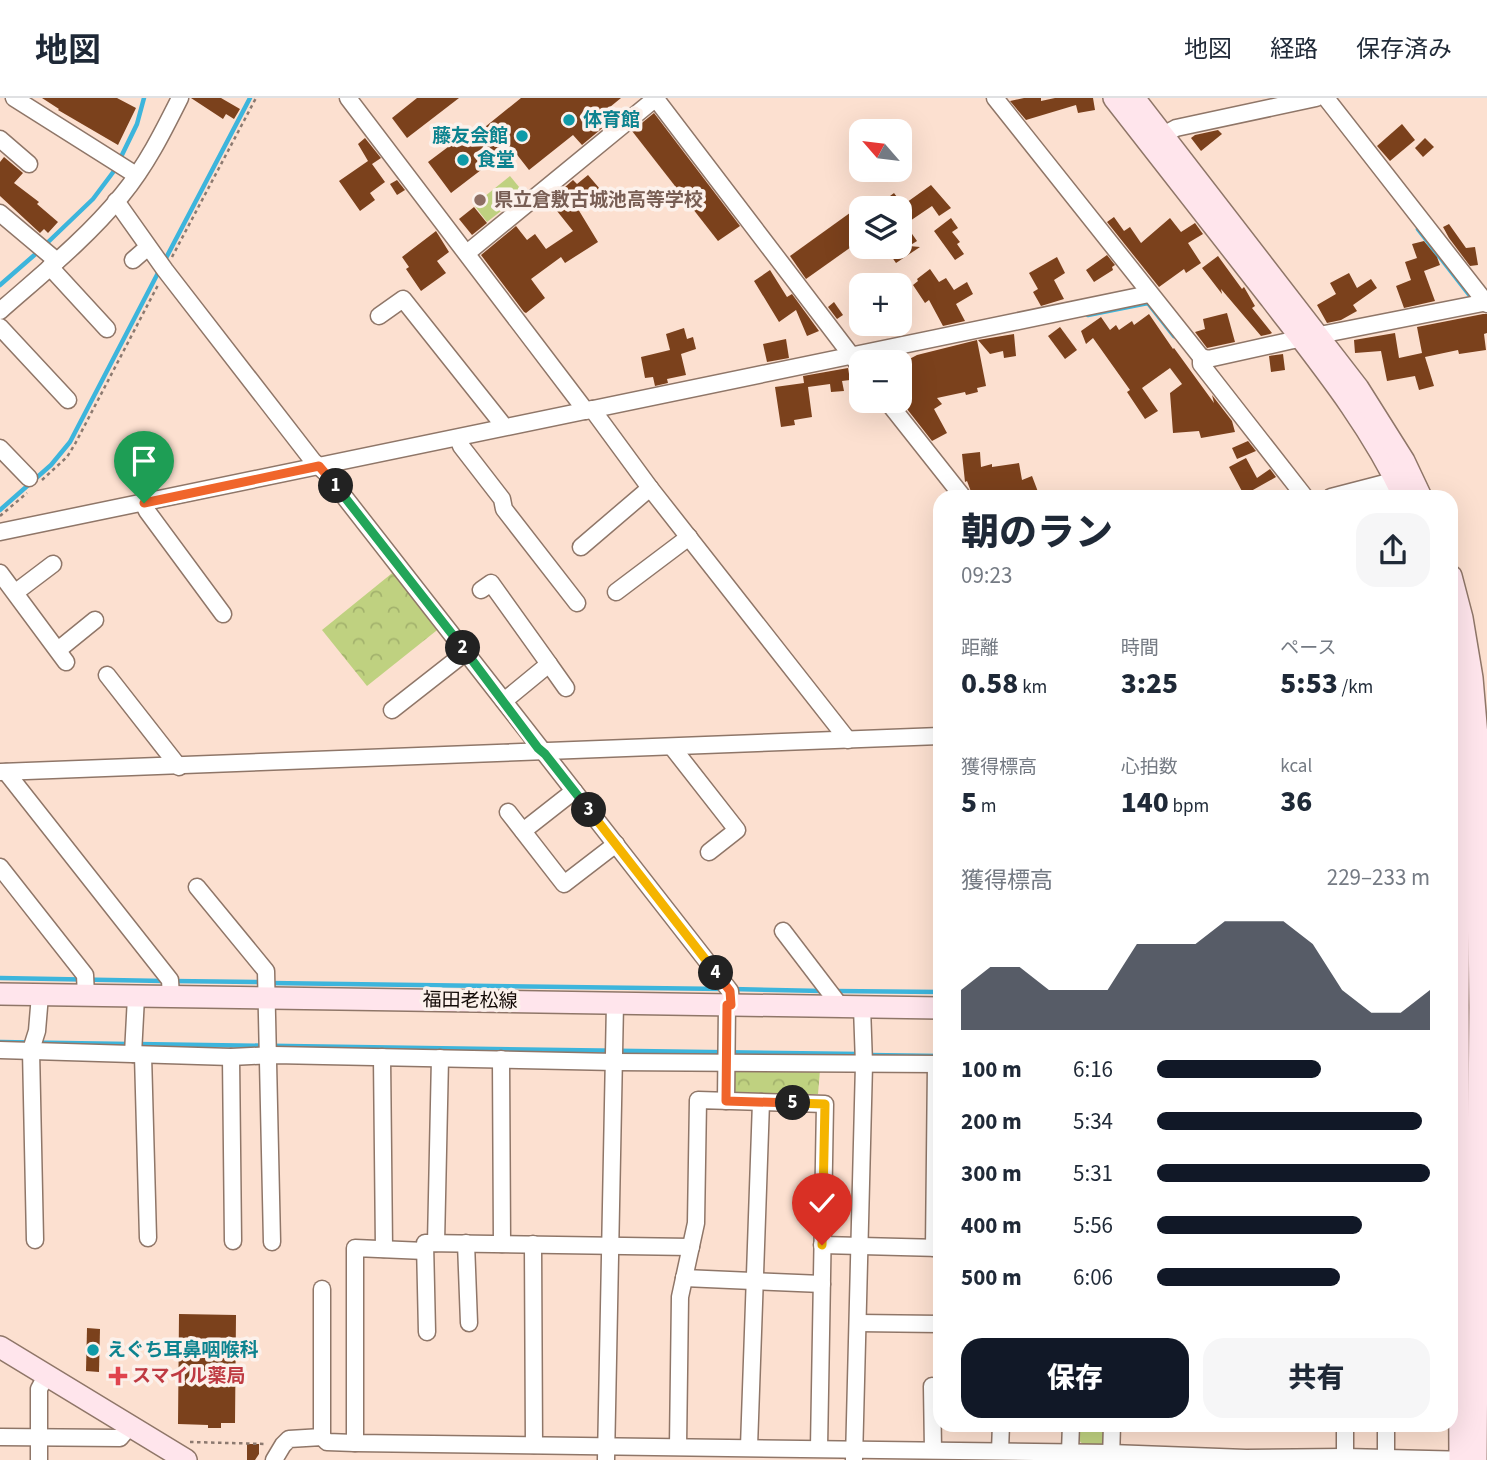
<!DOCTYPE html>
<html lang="ja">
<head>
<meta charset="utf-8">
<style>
	:root { --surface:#fff; --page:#f6f6f7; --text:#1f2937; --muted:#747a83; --line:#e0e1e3; --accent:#111827 }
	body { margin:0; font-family:"Source Sans 3","Noto Sans JP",sans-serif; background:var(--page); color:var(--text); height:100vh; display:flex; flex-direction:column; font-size:26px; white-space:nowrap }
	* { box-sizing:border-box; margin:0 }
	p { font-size:23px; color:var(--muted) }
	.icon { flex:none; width:38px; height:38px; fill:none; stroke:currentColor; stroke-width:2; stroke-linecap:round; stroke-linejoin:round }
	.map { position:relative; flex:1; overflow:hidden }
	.drawer { position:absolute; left:933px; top:392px; width:525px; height:942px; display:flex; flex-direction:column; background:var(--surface); border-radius:21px; box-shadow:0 7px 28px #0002 }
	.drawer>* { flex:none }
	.needle { width:46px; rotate:298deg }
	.fabs { position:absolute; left:849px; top:21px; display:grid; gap:14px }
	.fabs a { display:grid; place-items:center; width:63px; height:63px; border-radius:14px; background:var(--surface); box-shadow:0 7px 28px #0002; font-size:35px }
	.pin { position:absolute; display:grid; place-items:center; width:60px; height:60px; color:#fff; margin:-72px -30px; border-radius:50% 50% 50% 0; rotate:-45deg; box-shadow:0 0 7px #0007 }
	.pin .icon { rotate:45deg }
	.km { position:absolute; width:35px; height:35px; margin:-18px; border-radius:50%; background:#222; color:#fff; font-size:19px; line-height:35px; text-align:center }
	.round { display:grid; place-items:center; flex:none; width:74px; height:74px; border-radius:21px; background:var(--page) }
	.headline { display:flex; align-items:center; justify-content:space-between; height:119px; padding:0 28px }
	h1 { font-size:38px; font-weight:800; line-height:52px }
	.figures { display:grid; grid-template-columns:repeat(3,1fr); gap:10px; height:119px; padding:7px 28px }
	.figures div { display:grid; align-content:center }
	.figures b { font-size:30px; font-weight:800 }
	.figures small { font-size:19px; font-weight:400 }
	.figures p { font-size:19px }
	.chart { height:196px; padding:14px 28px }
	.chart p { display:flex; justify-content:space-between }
	.chart svg { width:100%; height:126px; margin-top:7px; fill:var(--accent); opacity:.7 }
	.primary-button { display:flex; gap:14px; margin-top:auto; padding:14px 28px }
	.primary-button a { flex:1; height:80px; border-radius:21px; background:var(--accent); color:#fff; font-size:28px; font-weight:800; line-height:80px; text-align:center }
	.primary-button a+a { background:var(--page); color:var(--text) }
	ul { padding:0 28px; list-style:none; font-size:23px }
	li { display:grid; grid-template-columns:112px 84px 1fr; align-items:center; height:52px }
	li i { height:18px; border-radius:9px; background:var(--accent) }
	header { display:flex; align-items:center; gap:42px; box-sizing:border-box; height:98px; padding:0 35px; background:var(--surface); border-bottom:2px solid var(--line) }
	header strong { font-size:33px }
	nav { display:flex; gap:38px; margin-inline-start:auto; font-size:24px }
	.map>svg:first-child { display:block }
</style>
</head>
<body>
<header>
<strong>地図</strong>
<nav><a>地図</a><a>経路</a><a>保存済み</a></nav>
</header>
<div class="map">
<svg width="1487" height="1362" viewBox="0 0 1487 1362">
	<defs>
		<pattern id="park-crowns" width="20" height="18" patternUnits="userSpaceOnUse" patternTransform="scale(1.75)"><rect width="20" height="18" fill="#bfd180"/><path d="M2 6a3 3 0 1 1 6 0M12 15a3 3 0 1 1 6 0" fill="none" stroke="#a3b26d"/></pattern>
	</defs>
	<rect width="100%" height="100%" fill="#fce0d0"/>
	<path fill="#bfd180" d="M510,78L524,95L487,124L474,107Z"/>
	<g fill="url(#park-crowns)">
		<path d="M396,472L441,529L367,588L322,532Z"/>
		<path d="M733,972H820L818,996L739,997L731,990Z"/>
		<path d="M1076,1327H1106V1351L1084,1347L1076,1340Z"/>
	</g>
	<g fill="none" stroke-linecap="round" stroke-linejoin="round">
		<g stroke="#3db5dc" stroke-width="4.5">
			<path d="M120,61L137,26L144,0"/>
			<path d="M1418,131L1471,199"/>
			<path d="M45,147L93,101L117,69"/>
			<path d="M166,160L250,0"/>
			<path d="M0,187L39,153"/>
			<path d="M1088,217L1148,205L1174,238"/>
			<path d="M0,412L51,367L70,344L158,175"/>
			<path d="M0,880L164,883"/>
			<path d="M172,883L262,884"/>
			<path d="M270,885L724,891"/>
			<path d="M732,891L822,893"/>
			<path d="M834,893L940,894"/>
			<path d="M0,944L129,946"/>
			<path d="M137,946L860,956"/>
			<path d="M869,957L940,958"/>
		</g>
	</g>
	<g fill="#7b411c">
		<path d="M42,0H117L136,10L118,47L58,12L59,11Z"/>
		<path d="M191,0H221L240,11L234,21L226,16L223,21Z"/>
		<path d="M417,0H459L407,40L392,20Z"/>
		<path d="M521,0H621L610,9L618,17L582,47L573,37L529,72L511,49L451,95L428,64L476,28L480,33Z"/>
		<path d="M1024,0H1041V3L1055,0H1093L1095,12L1078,15L1076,7L1026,22L1010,3Z"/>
		<path d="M654,15L740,128L718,143L632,33Z"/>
		<path d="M1402,26L1415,42L1390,63L1377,48Z"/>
		<path d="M1218,32L1222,36L1201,53L1191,40L1195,37Z"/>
		<path d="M365,40L381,60L372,66L385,84L370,95L375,102L360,113L339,83L368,63L358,46Z"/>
		<path d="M1425,40L1434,49L1423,59L1415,50Z"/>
		<path d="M4,59L23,75L14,85L39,104L37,106L58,124L48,135L44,131L40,135L0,98V64Z"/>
		<path d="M588,77L600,91L578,111L598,144L565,165L561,159L531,181L545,200L526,215L524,214L481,157L516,128L527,142L535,136L546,151L573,133L549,103L573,82L577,86Z"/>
		<path d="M397,82L405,92L397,97L390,86Z"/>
		<path d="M931,87L951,110L939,118L932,108L907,125L900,116V110H874L894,95L903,107Z"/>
		<path d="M474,109L487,125L472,137L459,121Z"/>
		<path d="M854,112L861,122V142L806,181L790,158Z"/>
		<path d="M1114,119L1124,133L1130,129L1141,145L1170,120L1181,134L1195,125L1203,136L1188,145L1201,165L1186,175L1184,171L1159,189L1107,124Z"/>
		<path d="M951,120L958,130L952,134L960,144L957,146L964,156L955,162L934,133Z"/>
		<path d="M1449,126L1466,150L1475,149L1478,167L1470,168L1449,140L1443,129Z"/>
		<path d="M436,133L449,154L437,163L446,175L421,193L406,171L409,169L402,159Z"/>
		<path d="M900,133L903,139L910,133L917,143L909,148L920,149L896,165L885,149H900Z"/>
		<path d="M1424,143L1437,159L1440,167L1424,173L1435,203L1404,210L1396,188L1411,182L1405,164L1417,160L1412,146Z"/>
		<path d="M1107,157L1115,167L1112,169L1113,172L1094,184L1086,172Z"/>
		<path d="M1218,158L1242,191L1244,189L1255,208L1252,210L1272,235L1270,236L1261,238L1221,191L1222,196L1202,170Z"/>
		<path d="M1057,159L1065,175L1054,182L1064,201L1041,208L1033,194L1038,191L1029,175Z"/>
		<path d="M930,171L939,184L946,180L954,192L967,184L973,196L956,206L965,223L943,228L929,202L925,205L913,187L918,183L917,181Z"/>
		<path d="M770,172L787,199L792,196L819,233L807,238L796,212L779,224L754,183Z"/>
		<path d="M1349,175L1357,190L1371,181L1377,190L1353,207L1357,213L1341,222L1327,225L1317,207L1336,196L1330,185Z"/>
		<path d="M834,204L843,217L837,221L828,209Z"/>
		<path d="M1227,215L1235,244L1207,250L1195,234L1205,231L1203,221Z"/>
		<path d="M1149,216L1173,251L1174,250L1214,305L1212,297L1232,323L1235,334L1201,340L1199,333L1173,335L1170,295L1182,286L1170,270L1142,290L1158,313L1145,321L1127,294L1130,292L1093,240L1086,246L1081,233L1101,219L1110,232L1116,227L1119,232L1132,223L1134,227Z"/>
		<path d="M1483,216H1487V235L1484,236L1486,252L1459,256L1458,252L1425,259L1434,288L1419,292L1415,278L1387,283L1381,253L1355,255L1354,242L1395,235L1399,260L1422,255L1417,229Z"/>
		<path d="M1060,229L1077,252L1065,261L1048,238Z"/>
		<path d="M684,230L687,241L693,239L696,251L681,256L686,277L667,281L668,285L655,288L653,279L645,280L641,259L670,252L666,236Z"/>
		<path d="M1014,236L1016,258L1004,260L1003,253L990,256L978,242Z"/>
		<path d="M786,241L789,260L767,264L763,246Z"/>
		<path d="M977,242L986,288L977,290L978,294L966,297L965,294L937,300L942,306L934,311L947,335L932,343L900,302V266L917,257Z"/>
		<path d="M1283,256L1285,272L1271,274L1269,258Z"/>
		<path d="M848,270L850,282L842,283L844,293L831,294L830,286L808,289L812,319L794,322L795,327L781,329L775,289L804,285L803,278Z"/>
		<path d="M1248,343L1256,353L1237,361L1232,350Z"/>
		<path d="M980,354L981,369L992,366V369L1019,365L1022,382L1032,378L1040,399H973L967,383L965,384L962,356Z"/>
		<path d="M1246,360L1257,380L1270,371L1276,379L1244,397L1229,369Z"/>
		<path d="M179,1216L236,1217L235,1325H221V1330H208V1327L178,1326Z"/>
		<path d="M87,1230L100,1231L99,1274L86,1273Z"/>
		<path d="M247,1346H259V1356L255,1362H247Z"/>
	</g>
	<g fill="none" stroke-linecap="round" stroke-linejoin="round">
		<defs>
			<g id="street">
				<path d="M14,0L136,77"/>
				<path d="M348,0L586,313"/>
				<path d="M995,0L1201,259V266L1305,399"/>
				<path d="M1326,0L1487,206"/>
				<path d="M656,1L861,270"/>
				<path d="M1163,37L1176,30L1316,0"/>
				<path d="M0,41L29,66"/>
				<path d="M116,103L165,172L313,363L325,374L727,889L730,893L731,907"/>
				<path d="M0,115L57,163"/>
				<path d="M467,155L656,0"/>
				<path d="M133,162L148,149"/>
				<path d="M50,169L107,231"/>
				<path d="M0,213C42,176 86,141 122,97C146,68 163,34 180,0"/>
				<path d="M379,218L403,201L504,328"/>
				<path d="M0,229L68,302"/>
				<path d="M1201,259L1208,261L1289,243L1487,204"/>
				<path d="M887,303L963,399"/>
				<path d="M592,311L650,390L848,642"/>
				<path d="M458,340L461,348L502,401L504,411L577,505"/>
				<path d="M0,350L29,380"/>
				<path d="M1331,399L1385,385L1395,379"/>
				<path d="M143,405L147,413L223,516"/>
				<path d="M0,434L1149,196"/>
				<path d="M581,449L650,390"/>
				<path d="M0,475L66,564"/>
				<path d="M481,492L491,485L549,566L504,603"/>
				<path d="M16,494L53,466"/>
				<path d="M616,494L689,439"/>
				<path d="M58,552L95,522"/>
				<path d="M549,566L566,590"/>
				<path d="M107,577L179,669"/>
				<path d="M392,612L466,554"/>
				<path d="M672,649L737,732L709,754"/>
				<path d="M0,674L940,638"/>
				<path d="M6,674L170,882L171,899"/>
				<path d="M508,714L564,786L616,746"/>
				<path d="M523,733L574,693"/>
				<path d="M0,769L85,877L86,898"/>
				<path d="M197,789L266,873L272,1144"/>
				<path d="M783,833L841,909"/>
				<path d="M0,952L231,959L274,957L615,964L940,966"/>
				<path d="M133,956L136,899"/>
				<path d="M143,957L148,1140"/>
				<path d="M231,959L233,1143"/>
				<path d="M382,959L384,1151"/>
				<path d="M501,961L502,1146"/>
				<path d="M726,1003L727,907"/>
				<path d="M35,1142L31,952L37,933L40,897"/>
				<path d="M436,1145L440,960"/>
				<path d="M466,1145L469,1225"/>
				<path d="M533,1146L534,1347"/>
				<path d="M822,1147L940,1150"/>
				<path d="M934,1150L936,966"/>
				<path d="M684,1180L822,1186"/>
				<path d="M322,1191V1339"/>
				<path d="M858,1225L940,1226"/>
				<path d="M427,1234L425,1145L691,1149"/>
				<path d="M932,1288L933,1352"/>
				<path d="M1345,1326V1359"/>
				<path d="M0,1339L120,1340L130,1328"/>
				<path d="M355,1345V1150L425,1153"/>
				<path d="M678,1348L680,1199L696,1125L698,1002L825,1006L819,1350"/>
				<path d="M749,1349L761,1004"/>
				<path d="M1000,1353L1001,1326"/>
				<path d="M1070,1354L1071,1326"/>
				<path d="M1386,1360V1326"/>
				<path d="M39,1362V1291L46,1278"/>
				<path d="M274,1362L283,1347L289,1341L322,1339L327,1344L355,1345L1111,1355L1246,1360L1345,1359L1470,1362"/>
				<path d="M606,1362L615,905"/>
				<path d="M854,1362L864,966L862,909"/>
				<path d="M1111,1362L1112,1326"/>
			</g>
			<g id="secondary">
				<path d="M1114,0C1167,67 1219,134 1271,201C1320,265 1370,326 1404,399"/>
				<path d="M1134,0L1358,290L1404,363L1421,399"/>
				<path d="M1451,478L1462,520L1472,580L1477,638L1480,909L1476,1362"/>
				<path d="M1451,546L1460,614L1458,908L1460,1362"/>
				<path d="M0,896L940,910"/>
				<path d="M0,1249L186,1362"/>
			</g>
		</defs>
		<use href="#street" stroke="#8f7668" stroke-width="19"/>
		<use href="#secondary" stroke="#8f7668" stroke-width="24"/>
		<g stroke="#8c796f" stroke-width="2.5" stroke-dasharray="3.5 3.5" stroke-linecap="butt">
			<path d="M172,159L256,0"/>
			<path d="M42,382L67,359L75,346L158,187"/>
			<path d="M0,418L27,395"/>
			<path d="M190,1344L267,1346"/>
		</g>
		<use href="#street" stroke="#fff" stroke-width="16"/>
		<use href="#secondary" stroke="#ffe5ec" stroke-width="21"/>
	</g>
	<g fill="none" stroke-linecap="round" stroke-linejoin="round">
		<defs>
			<path id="split-1" d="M144,405L319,368L336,388"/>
			<path id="split-2" d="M336,388L463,550"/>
			<path id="split-3" d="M463,550L538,650L545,656L589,712"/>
			<path id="split-4" d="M589,712L716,875"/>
			<path id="split-5" d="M716,875L730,893L731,907H727L726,1003L793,1005"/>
			<path id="split-6" d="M793,1005L825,1006L822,1147"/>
		</defs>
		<use href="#split-1" stroke="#fff" stroke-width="14"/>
		<use href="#split-2" stroke="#fff" stroke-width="14"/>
		<use href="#split-3" stroke="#fff" stroke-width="14"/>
		<use href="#split-4" stroke="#fff" stroke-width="14"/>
		<use href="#split-5" stroke="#fff" stroke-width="14"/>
		<use href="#split-6" stroke="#fff" stroke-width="14"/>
		<use href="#split-1" stroke="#f0652b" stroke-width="9"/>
		<use href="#split-2" stroke="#22a559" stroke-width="9"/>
		<use href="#split-3" stroke="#22a559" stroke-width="9"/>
		<use href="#split-4" stroke="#f5b400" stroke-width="9"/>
		<use href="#split-5" stroke="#f0652b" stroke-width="9"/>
		<use href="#split-6" stroke="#f5b400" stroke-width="9"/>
	</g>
	<g fill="#0f9aa8" stroke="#fcf1eb" stroke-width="2.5">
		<circle cx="569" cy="22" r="7"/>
		<circle cx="522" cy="38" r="7"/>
		<circle cx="463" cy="62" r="7"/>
		<circle cx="93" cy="1252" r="7"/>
	</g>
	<circle fill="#8d6e63" stroke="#fcf1eb" stroke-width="2.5" cx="480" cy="102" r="7"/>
	<path fill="#e0444e" stroke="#fcf1eb" stroke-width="2.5" d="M114.5 1267.5h7v7h7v7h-7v7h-7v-7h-7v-7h7z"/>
	<g text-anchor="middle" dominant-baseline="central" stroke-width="7" stroke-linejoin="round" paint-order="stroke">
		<g font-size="19" font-weight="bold" fill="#0d838f" stroke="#fcf1eb" text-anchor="start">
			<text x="583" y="22">体育館</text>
			<text x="508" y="38" text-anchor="end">藤友会館</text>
			<text x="477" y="62">食堂</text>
			<text x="107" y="1252">えぐち耳鼻咽喉科</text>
		</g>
		<g font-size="19" font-weight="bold" fill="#785e54" stroke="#fcf1eb" text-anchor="start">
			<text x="494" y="102">県立倉敷古城池高等学校</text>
		</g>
		<g font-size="19" fill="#120905" stroke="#fcf1eb">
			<text transform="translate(470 903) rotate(1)">福田老松線</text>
		</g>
		<g font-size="19" font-weight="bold" fill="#be3a42" stroke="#fcf1eb" text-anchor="start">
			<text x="132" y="1278">スマイル薬局</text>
		</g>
	</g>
</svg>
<div class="fabs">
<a><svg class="needle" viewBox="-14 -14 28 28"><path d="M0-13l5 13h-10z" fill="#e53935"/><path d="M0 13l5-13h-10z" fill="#747a83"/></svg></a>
<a><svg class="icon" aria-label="layers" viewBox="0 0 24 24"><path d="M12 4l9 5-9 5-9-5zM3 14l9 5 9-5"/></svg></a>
<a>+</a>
<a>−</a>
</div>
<div class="pin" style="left:144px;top:405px;background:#1e9e55"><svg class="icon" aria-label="arrive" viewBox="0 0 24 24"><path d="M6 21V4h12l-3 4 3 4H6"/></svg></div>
<div class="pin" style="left:822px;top:1147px;background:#d93025"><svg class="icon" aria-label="check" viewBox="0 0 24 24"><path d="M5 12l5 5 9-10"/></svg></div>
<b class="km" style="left:336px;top:388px">1</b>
<b class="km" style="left:463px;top:550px">2</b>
<b class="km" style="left:589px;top:712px">3</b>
<b class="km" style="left:716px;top:875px">4</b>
<b class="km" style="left:793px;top:1005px">5</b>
<section class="drawer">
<div class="headline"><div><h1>朝のラン</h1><p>09:23</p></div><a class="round"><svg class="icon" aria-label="share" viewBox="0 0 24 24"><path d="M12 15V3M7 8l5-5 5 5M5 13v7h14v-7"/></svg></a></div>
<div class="figures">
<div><p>距離</p><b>0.58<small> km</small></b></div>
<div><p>時間</p><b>3:25</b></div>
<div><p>ペース</p><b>5:53<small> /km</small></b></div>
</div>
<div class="figures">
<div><p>獲得標高</p><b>5<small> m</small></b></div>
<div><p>心拍数</p><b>140<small> bpm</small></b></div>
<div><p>kcal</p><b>36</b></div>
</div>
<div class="chart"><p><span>獲得標高</span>229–233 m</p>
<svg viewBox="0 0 160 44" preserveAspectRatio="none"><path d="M0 44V30L10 22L20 22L30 30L40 30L50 30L60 14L70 14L80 14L90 6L100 6L110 6L120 14L130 30L140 38L150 38L160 30V44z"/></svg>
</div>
<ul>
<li><b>100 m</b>6:16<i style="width:60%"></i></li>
<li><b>200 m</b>5:34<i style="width:97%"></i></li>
<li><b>300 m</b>5:31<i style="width:100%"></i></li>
<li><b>400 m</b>5:56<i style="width:75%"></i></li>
<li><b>500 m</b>6:06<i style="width:67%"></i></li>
</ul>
<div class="primary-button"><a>保存</a><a>共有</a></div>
</section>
</div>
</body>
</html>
